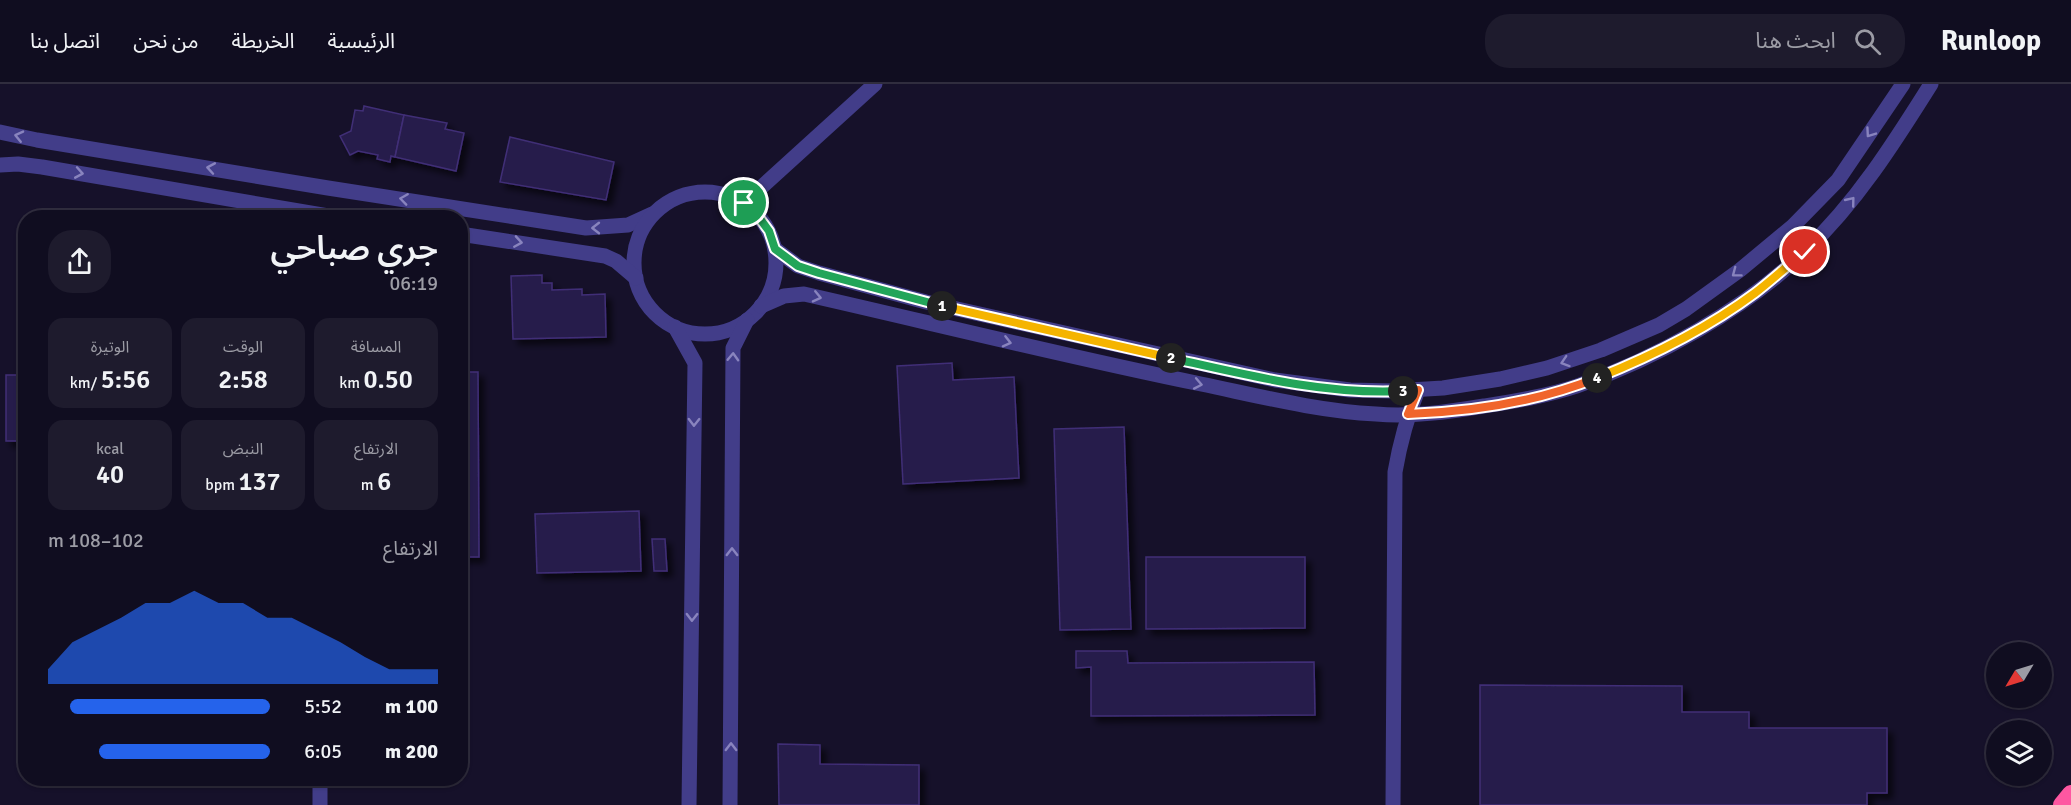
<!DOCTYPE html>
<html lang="ar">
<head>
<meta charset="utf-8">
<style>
	:root { --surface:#100d20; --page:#1e1b2d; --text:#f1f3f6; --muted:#9c9ca5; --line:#302d3e; --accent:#2563eb }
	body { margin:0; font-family:Signika,"Noto Sans Arabic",sans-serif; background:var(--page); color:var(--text); direction:rtl; height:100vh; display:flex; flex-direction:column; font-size:22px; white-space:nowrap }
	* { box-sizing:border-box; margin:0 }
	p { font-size:20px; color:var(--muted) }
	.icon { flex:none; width:33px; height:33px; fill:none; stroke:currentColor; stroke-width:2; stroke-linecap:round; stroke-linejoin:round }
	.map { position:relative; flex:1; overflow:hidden; direction:ltr }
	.details { position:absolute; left:18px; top:126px; width:450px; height:576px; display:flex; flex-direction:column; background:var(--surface); border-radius:24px; box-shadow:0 2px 4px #0004,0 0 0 2px var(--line); direction:rtl }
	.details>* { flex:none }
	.needle { width:39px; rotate:232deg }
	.fabs { position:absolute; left:1986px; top:558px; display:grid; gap:12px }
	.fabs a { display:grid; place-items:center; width:66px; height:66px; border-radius:50%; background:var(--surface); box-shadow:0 2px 4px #0004,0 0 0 2px var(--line); font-size:30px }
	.pin { position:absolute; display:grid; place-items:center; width:51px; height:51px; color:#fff; margin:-26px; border:3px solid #fff; border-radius:50%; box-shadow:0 2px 6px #0007 }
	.km { position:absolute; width:30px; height:30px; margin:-15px; border-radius:50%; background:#222; color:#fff; font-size:16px; line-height:30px; text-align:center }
	.round { display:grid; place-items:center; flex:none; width:63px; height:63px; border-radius:24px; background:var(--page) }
	.summary { display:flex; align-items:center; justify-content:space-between; height:102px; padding:0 30px }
	h1 { font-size:33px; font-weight:600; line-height:45px }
	.metrics { display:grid; grid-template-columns:repeat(3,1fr); gap:9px; height:102px; padding:6px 30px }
	.metrics div { display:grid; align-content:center; border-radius:15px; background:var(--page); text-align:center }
	.metrics b { font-size:26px; font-weight:600 }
	.metrics small { font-size:16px; font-weight:400 }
	.metrics p { font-size:16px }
	.chart { height:168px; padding:12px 30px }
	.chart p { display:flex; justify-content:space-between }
	.chart svg { width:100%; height:108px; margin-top:6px; fill:var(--accent); opacity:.7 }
	ul { padding:0 30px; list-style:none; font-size:20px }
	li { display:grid; grid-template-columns:96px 72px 1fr; align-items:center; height:45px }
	li i { height:15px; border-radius:8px; background:var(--accent) }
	header { display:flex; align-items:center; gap:36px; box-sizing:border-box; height:84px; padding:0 30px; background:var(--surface); border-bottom:2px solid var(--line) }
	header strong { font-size:28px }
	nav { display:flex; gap:33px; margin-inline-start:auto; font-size:21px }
	.search { width:420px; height:54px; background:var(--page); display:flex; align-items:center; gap:15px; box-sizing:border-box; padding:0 21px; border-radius:24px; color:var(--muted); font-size:22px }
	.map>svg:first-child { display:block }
</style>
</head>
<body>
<header>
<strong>Runloop</strong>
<div class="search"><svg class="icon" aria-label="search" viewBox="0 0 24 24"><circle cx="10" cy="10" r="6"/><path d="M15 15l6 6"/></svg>ابحث هنا</div>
<nav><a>الرئيسية</a><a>الخريطة</a><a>من نحن</a><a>اتصل بنا</a></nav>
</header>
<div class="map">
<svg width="2071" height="721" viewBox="0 0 2071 721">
	<defs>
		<filter id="shadow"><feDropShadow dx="5.5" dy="5.5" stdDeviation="3" flood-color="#0009"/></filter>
	</defs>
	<rect width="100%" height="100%" fill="#16112a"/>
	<g fill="#281d4b" stroke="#402f77" stroke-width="1.5" filter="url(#shadow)">
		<path d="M364,22L404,31L395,73L391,72L390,78L377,75L378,71L358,67L350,71L340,52L351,47L355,26L363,27Z"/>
		<path d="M404,31L447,39L445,45L464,49L456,87L395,73Z"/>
		<path d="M510,53L614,78L606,116L500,98Z"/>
		<path d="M542,191V199H552V206L582,205V211L605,210L606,253L513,255L511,192Z"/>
		<path d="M952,279L953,296L1014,293L1019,394L903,400L897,282Z"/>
		<path d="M460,288H478L479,473H460Z"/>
		<rect x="6" y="291" width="20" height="66"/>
		<path d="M1124,343L1131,545L1060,546L1054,345Z"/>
		<path d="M639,427L641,487L537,489L535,430Z"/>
		<path d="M652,455H665L667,487H654Z"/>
		<path d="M1146,473H1305V544L1146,545Z"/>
		<path d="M1076,567H1127L1128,579L1314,578L1315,631L1091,632V583L1076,584Z"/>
		<path d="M1480,601L1682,602V628H1749V644H1887V709H1867V721H1480Z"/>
		<path d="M778,660L820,661V680L919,681V721H779Z"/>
	</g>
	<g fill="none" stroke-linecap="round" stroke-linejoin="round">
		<g stroke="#423d89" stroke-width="15">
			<path d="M0,48L37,56L328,104L586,144L628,141L652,130"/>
			<path d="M0,81L18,80L42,83L340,134"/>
			<circle cx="705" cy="179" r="71"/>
			<path d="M744,119L875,0"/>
			<path d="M460,150L605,172L616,177L636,194"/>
			<path d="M775,165L798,182L819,189L926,218L1275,296L1350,306L1393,307L1443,304L1500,295L1547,284L1601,266L1659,241L1686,225L1740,186L1793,142L1838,96L1903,0"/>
			<path d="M761,222L784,212L804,210C936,240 1068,273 1201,300C1259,312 1317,327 1376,330C1412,333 1448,328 1484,322C1515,317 1547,312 1577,302C1655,275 1746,225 1805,167C1856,119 1894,59 1931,0"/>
			<path d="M675,243L695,279L689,721"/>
			<path d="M320,721V694"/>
			<path d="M730,721L733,264L747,236"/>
			<path d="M1393,721L1395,388C1400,359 1407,333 1418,306"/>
		</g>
		<path stroke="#fe57a1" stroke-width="18" d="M2062,721L2071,710"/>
	</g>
	<defs><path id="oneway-chevron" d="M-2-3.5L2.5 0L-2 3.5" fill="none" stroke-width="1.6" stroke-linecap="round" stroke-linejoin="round" transform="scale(1.5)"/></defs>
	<g stroke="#8984be">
		<use href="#oneway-chevron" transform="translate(1870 49) rotate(125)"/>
		<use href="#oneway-chevron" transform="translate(19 52) rotate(-167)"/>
		<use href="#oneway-chevron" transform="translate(211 84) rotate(-170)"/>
		<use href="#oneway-chevron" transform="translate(79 89) rotate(10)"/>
		<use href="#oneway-chevron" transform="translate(404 115) rotate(-172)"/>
		<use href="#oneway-chevron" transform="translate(1851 117) rotate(-51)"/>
		<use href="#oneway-chevron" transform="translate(596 144) rotate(-180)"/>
		<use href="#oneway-chevron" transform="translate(518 158) rotate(9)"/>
		<use href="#oneway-chevron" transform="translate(1736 189) rotate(143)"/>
		<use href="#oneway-chevron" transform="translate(817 213) rotate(13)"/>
		<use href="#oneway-chevron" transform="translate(1007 258) rotate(14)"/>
		<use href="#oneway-chevron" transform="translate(733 273) rotate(-88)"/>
		<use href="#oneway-chevron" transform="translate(1565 278) rotate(162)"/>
		<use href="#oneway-chevron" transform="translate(1198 300) rotate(11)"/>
		<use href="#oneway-chevron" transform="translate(694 338) rotate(91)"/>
		<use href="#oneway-chevron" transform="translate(732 468) rotate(-90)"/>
		<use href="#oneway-chevron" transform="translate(692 533) rotate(91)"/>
		<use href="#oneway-chevron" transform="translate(731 663) rotate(-90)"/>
	</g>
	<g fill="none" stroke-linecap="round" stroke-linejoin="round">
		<defs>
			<path id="split-1" d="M744,119L758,132L769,147L775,165L798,182L819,189L942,222"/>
			<path id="split-2" d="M942,222L1171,274"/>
			<path id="split-3" d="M1171,274C1247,291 1325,311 1403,307"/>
			<path id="split-4" d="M1403,307L1418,306L1408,330C1471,328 1539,317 1597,294"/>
			<path id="split-5" d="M1597,294C1652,272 1708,244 1755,209C1772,196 1788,181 1805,168"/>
		</defs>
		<use href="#split-1" stroke="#fff" stroke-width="12"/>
		<use href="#split-2" stroke="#fff" stroke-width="12"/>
		<use href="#split-3" stroke="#fff" stroke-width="12"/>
		<use href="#split-4" stroke="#fff" stroke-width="12"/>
		<use href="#split-5" stroke="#fff" stroke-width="12"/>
		<use href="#split-1" stroke="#22a559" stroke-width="8"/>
		<use href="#split-2" stroke="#f5b400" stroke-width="8"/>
		<use href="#split-3" stroke="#22a559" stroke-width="8"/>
		<use href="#split-4" stroke="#f0652b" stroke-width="8"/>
		<use href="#split-5" stroke="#f5b400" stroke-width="8"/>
	</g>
</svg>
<div class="fabs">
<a><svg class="needle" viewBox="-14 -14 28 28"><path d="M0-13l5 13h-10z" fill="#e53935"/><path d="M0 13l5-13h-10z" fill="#9c9ca5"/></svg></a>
<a><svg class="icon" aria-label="layers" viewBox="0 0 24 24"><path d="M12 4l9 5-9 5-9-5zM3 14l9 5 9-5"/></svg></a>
</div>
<div class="pin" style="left:744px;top:119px;background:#1e9e55"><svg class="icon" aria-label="arrive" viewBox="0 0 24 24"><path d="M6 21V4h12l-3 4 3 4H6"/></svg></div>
<div class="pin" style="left:1805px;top:168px;background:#d93025"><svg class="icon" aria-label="check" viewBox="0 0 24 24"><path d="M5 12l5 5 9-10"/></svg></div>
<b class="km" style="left:942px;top:222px">1</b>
<b class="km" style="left:1171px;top:274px">2</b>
<b class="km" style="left:1403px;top:307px">3</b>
<b class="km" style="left:1597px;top:294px">4</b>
<section class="details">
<div class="summary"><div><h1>جري صباحي</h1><p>06:19</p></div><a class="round"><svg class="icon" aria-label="share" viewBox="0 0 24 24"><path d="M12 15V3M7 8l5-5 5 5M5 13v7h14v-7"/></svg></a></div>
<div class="metrics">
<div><p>المسافة</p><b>0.50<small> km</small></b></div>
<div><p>الوقت</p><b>2:58</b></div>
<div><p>الوتيرة</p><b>5:56<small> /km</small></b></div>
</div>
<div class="metrics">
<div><p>الارتفاع</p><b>6<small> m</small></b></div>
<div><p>النبض</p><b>137<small> bpm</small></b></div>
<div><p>kcal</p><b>40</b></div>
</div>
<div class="chart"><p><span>الارتفاع</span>102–108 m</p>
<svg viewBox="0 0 160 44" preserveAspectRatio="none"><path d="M0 44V38L10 27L20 22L30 17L40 11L50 11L60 6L70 11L80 11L90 17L100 17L110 22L120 27L130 33L140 38L150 38L160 38V44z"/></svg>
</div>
<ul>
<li><b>100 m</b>5:52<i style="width:90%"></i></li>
<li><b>200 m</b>6:05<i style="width:77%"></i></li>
</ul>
</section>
</div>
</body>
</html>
